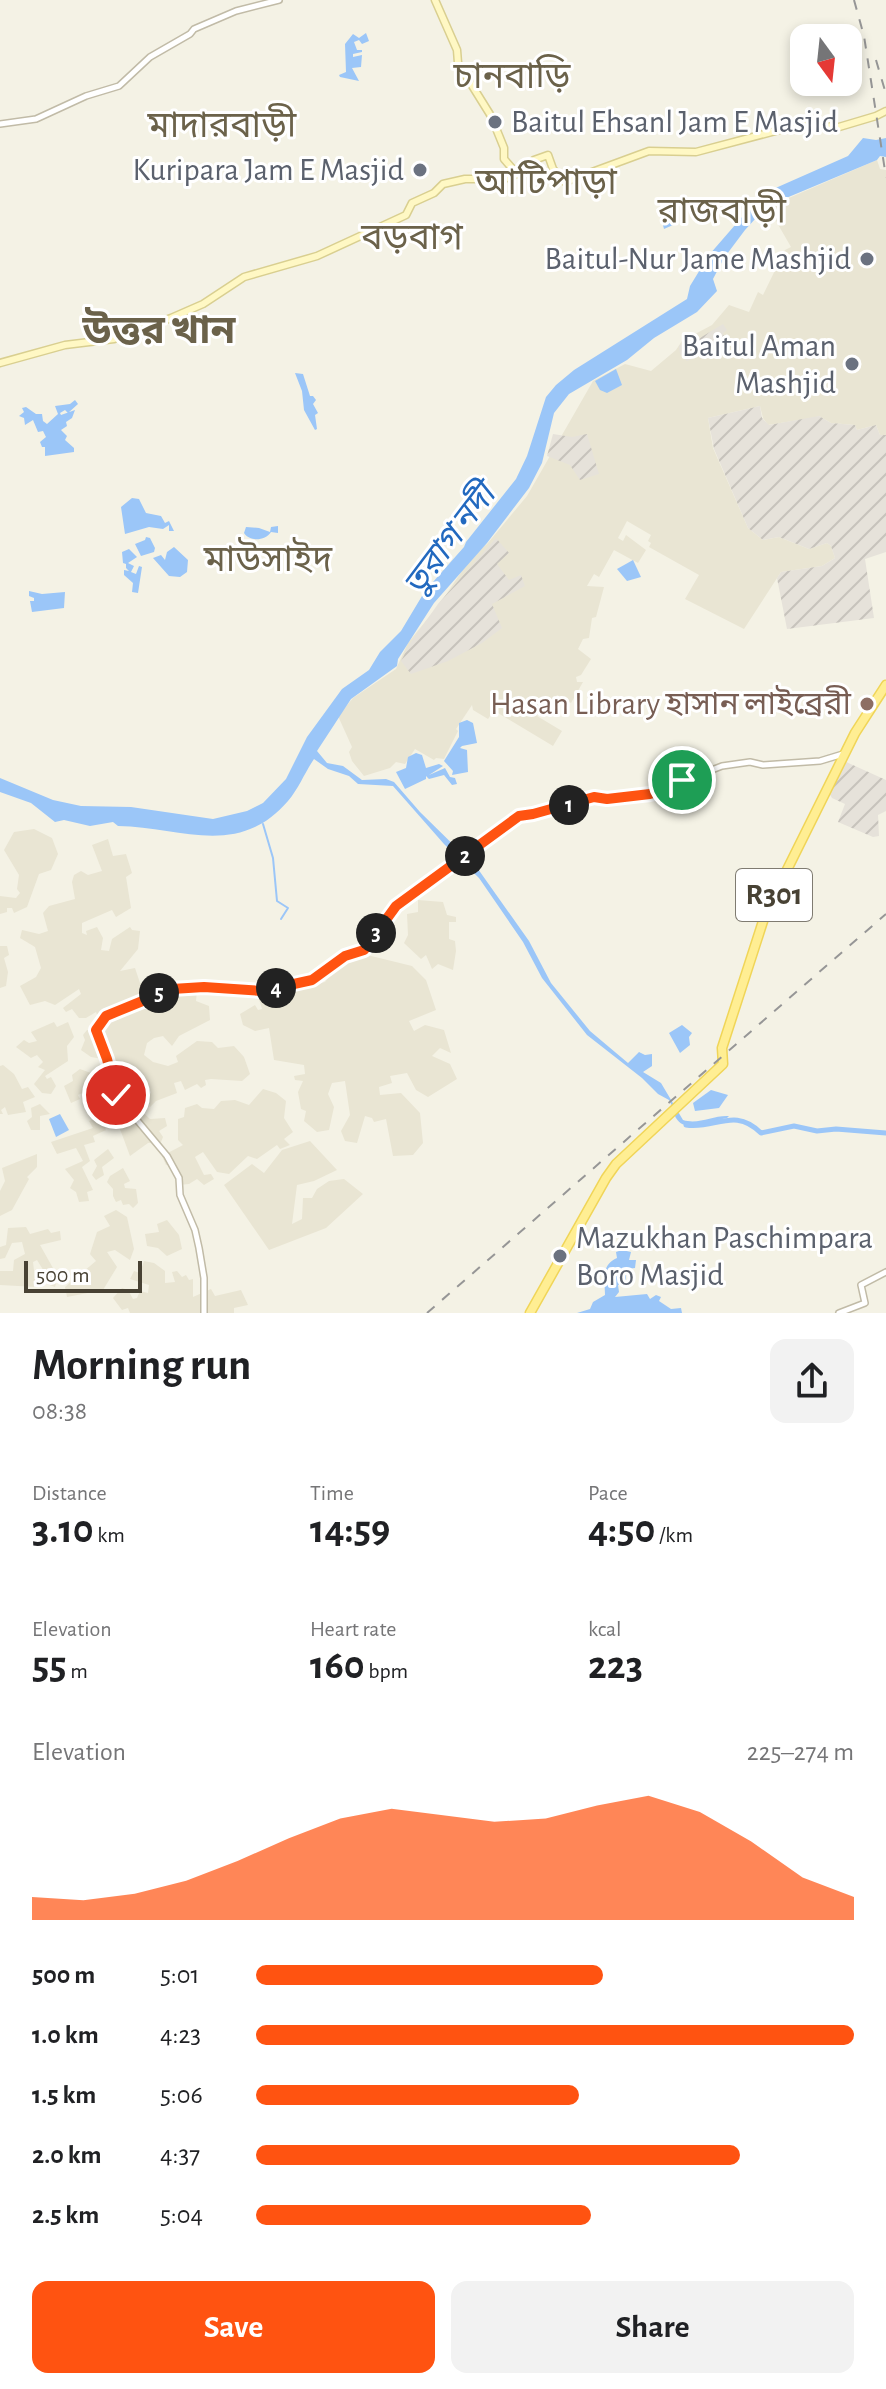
<!DOCTYPE html>
<html lang="en">
<head>
<meta charset="utf-8">
<style>
	:root { --surface:#fff; --page:#f2f2f2; --text:#202124; --muted:#757577; --accent:#ff5311 }
	body { margin:0; font-family:"Alegreya Sans","Noto Sans Bengali",sans-serif; background:var(--page); color:var(--text); height:100vh; display:flex; flex-direction:column; font-size:30px; white-space:nowrap }
	* { box-sizing:border-box; margin:0 }
	p { font-size:26px; color:var(--muted) }
	.icon { flex:none; width:44px; height:44px; fill:none; stroke:currentColor; stroke-width:2; stroke-linecap:round; stroke-linejoin:round }
	.map { position:relative; height:1313px; overflow:hidden }
	.sheet { display:flex; flex-direction:column; background:var(--surface); flex:1 }
	.sheet>* { flex:none }
	.needle { width:52px; rotate:165deg }
	.controls { position:absolute; left:790px; top:24px; display:grid; gap:16px }
	.controls a { display:grid; place-items:center; width:72px; height:72px; border-radius:16px; background:var(--surface); box-shadow:0 4px 12px #0003; font-size:40px }
	.scale { position:absolute; left:24px; bottom:20px; width:118px; box-sizing:border-box; padding-left:8px; border:4px solid #484234; border-top:0; font-size:22px; line-height:28px; white-space:nowrap; color:#484234; -webkit-text-stroke:6px #fff; paint-order:stroke }
	.pin { position:absolute; display:grid; place-items:center; width:68px; height:68px; color:#fff; margin:-34px; border:4px solid #fff; border-radius:50%; box-shadow:0 2px 8px #0007 }
	.km { position:absolute; width:40px; height:40px; margin:-20px; border-radius:50%; background:#222; color:#fff; font-size:22px; line-height:40px; text-align:center }
	.round { display:grid; place-items:center; flex:none; width:84px; height:84px; border-radius:16px; background:var(--page) }
	.summary { display:flex; align-items:center; justify-content:space-between; height:136px; padding:0 32px }
	h1 { font-size:44px; font-weight:700; line-height:60px }
	.metrics { display:grid; grid-template-columns:repeat(3,1fr); gap:12px; height:136px; padding:8px 32px }
	.metrics div { display:grid; align-content:center }
	.metrics b { font-size:40px; font-weight:700 }
	.metrics small { font-size:22px; font-weight:400 }
	.metrics p { font-size:22px }
	.chart { height:224px; padding:16px 32px }
	.chart p { display:flex; justify-content:space-between }
	.chart svg { width:100%; height:144px; margin-top:8px; fill:var(--accent); opacity:.7 }
	.button { display:flex; gap:16px; margin-top:auto; padding:16px 32px }
	.button a { flex:1; height:92px; border-radius:16px; background:var(--accent); color:#fff; font-size:32px; font-weight:700; line-height:92px; text-align:center }
	.button a+a { background:var(--page); color:var(--text) }
	ul { padding:0 32px; list-style:none; font-size:26px }
	li { display:grid; grid-template-columns:128px 96px 1fr; align-items:center; height:60px }
	li i { height:20px; border-radius:10px; background:var(--accent) }
	.map>svg:first-child { display:block }
</style>
</head>
<body>
<div class="map">
<svg width="886" height="1313" viewBox="0 0 886 1313">
	<defs>
		<pattern id="industrial-furrows" width="10" height="10" patternUnits="userSpaceOnUse" patternTransform="scale(2)"><rect width="10" height="10" fill="#e6e2da"/><path d="M-1 1l2-2M0 10L10 0M9 11l2-2" fill="none" stroke="#c7c3bc"/></pattern>
	</defs>
	<rect width="100%" height="100%" fill="#f4f2e5"/>
	<g fill="#e9e5d3">
		<path d="M877,160L880,169L886,170V435H880L876,425L857,430L855,425L831,423L819,416L806,421L805,419L768,425L763,418L760,406L708,418L713,448L748,528L763,540L779,537L809,549L827,543L831,546L835,558L822,566L781,572L744,629L685,599L699,575L649,547L651,543L648,541L651,535L627,521L618,538L623,541L626,535L646,550L638,563L614,550L599,577L594,574L587,586L604,587L596,617L592,618L589,638L583,639L578,649L591,659L581,675L576,677L577,682H583L571,703L557,695L552,703L547,701L537,716L562,731L553,746L498,713H492L488,719L473,710L472,705L456,729L458,731L444,759L436,758L434,760L415,749L405,764L396,762L390,768L364,776L352,761L349,752L352,747L338,716L353,698L396,669L408,643L441,602L472,556L487,544L527,496L593,381L625,364L651,371L676,350L682,341L712,325L729,305L749,312L758,292L763,295L785,250L791,247L768,207Z"/>
		<path d="M34,829L52,838L58,854L51,870L39,874L27,907L14,913L12,908H7V912L0,914V896L16,898L20,893L17,889L19,875L4,850L14,832Z"/>
		<path d="M108,839L113,856L126,854L132,873L126,877L131,908L116,917L112,910L82,923V933L87,935L86,931L97,927L103,938L101,950L109,951L112,939L130,927L132,930L140,931L138,949L120,971L135,968L140,983L149,981L156,996L180,990L197,991L196,1001L209,1006L210,1020L179,1036L172,1046L163,1036L154,1038L147,1043L144,1055L153,1062L168,1066L178,1062L176,1056L197,1041L212,1042L218,1048L234,1046L244,1057L250,1074L242,1081L211,1079L205,1080L206,1085L201,1088L197,1084L185,1090L181,1081L174,1083L177,1093L156,1101L150,1107L147,1096L151,1093L149,1087L133,1092L129,1080L124,1081L116,1064L110,1065L108,1060L91,1057L81,1050L85,1040L83,1035L87,1030L95,1031L100,1022L96,1012L86,1018H79L72,1009L66,1012L63,1008L81,994L79,989L55,1005L45,1001L30,1005L20,986L36,977L41,968L35,947L20,938L22,930L39,934L48,931L43,913L49,906L75,899L72,882L74,875L81,871L88,875L102,871L92,845Z"/>
		<path d="M418,900L443,902L447,915L456,917V922H449V939L455,941L456,951L453,970L438,964L432,969L426,955L421,959L404,943L408,935L407,914L418,912Z"/>
		<path d="M0,946H7L9,955L4,958L8,972L6,986L0,988Z"/>
		<path d="M359,953L412,966L426,980L436,1010L409,1021L414,1031L425,1025L444,1030L451,1053L440,1048L432,1056L450,1064L457,1079L428,1097L416,1090L407,1073L390,1076L392,1083L379,1087L380,1095L401,1093L420,1113L423,1143L413,1155L393,1156L386,1119L374,1122L372,1118L365,1116L357,1143L345,1141L341,1131L350,1115L345,1081L332,1083L328,1094L334,1107L329,1130L317,1132L304,1121L306,1111L301,1109L298,1092L303,1081L295,1080L294,1076L305,1074L304,1065L274,1060L269,1028L255,1031L243,1025L240,1014L255,1005L258,1010L262,1009L258,996L263,983L282,977L302,987L325,982L337,965Z"/>
		<path d="M54,1022L57,1027L68,1022L74,1037L67,1046L68,1061L45,1076L47,1079L51,1077L56,1086L51,1094L42,1093L34,1084L45,1070L38,1067L43,1062L37,1055L31,1058L16,1047L24,1040L29,1043L37,1041L31,1032Z"/>
		<path d="M3,1065L14,1074L22,1089L28,1087L35,1097L23,1102L26,1112L8,1115L5,1107L1,1110L3,1114H0V1066Z"/>
		<path d="M101,1066L110,1077L106,1085L98,1077L93,1081L97,1090L92,1095L89,1090L78,1095L80,1099L71,1103L64,1086L73,1081L72,1075L80,1069L91,1073Z"/>
		<path d="M263,1089L276,1093L286,1101L284,1118L293,1132L284,1139L290,1145L280,1149L277,1145L257,1159L248,1156L229,1174L217,1172L203,1152L195,1157L204,1175L211,1174L214,1179L204,1185L197,1179L189,1184L178,1185L172,1165H166L162,1156L183,1145L178,1140V1119L184,1117L185,1108L197,1104L202,1108L214,1109L221,1101L235,1100L249,1105Z"/>
		<path d="M127,1101L133,1110L137,1107L150,1119L165,1118L167,1126L159,1131L163,1137L161,1142L148,1143L130,1156L120,1129L122,1122L117,1118L103,1123L106,1130L93,1136L95,1142L84,1145L90,1161L82,1167L93,1190L87,1192L89,1201L79,1202L76,1192L70,1188L74,1180L65,1169L83,1161L76,1148L57,1154L51,1142L93,1128L89,1121L107,1114L103,1110L107,1104Z"/>
		<path d="M40,1104L50,1114L40,1116V1130H31L27,1121L32,1117L31,1108Z"/>
		<path d="M310,1141L337,1170L314,1181L297,1185L292,1224L302,1219L303,1198H312L317,1189L329,1181L344,1179L363,1194L326,1228L269,1250L224,1185L252,1164L264,1173L282,1150Z"/>
		<path d="M108,1149L114,1158L102,1167L104,1175L96,1180L92,1175L97,1166L94,1160Z"/>
		<path d="M37,1154V1167L27,1177L29,1179L12,1210L0,1216V1191L5,1181L2,1168Z"/>
		<path d="M123,1168L130,1181L124,1184L125,1188L136,1189L138,1203L133,1208L129,1204L123,1205L121,1200L116,1202L113,1196V1189L107,1182L110,1176Z"/>
		<path d="M116,1210L127,1217L134,1249L130,1260L115,1250L107,1252L117,1267L103,1290L67,1297L65,1287L96,1261L90,1254L97,1232L110,1226L104,1216Z"/>
		<path d="M167,1220L179,1235L182,1249L167,1256L158,1248L147,1246L145,1234L159,1232L157,1224Z"/>
		<path d="M26,1227L30,1234L48,1229L51,1233L60,1231L61,1240L40,1245L58,1277L55,1287L47,1284V1276L37,1260L33,1262L36,1287L0,1285V1271H13L14,1260L25,1254L22,1242L12,1243L5,1258L0,1259V1247L6,1245L8,1228Z"/>
		<path d="M144,1261L154,1263L165,1271V1283L175,1282L172,1272L177,1271L182,1277L186,1275L189,1280L193,1279V1297L211,1289L215,1296L241,1290L248,1305L234,1308V1313H130L128,1308L122,1310L113,1298L122,1288L128,1290L133,1299L137,1298L140,1291L148,1293L149,1285L130,1279L134,1271L140,1273Z"/>
	</g>
	<g fill="url(#industrial-furrows)">
		<path d="M723,324L727,330L723,333L724,336L704,354L687,361L680,354L679,346L685,342L690,344Z"/>
		<path d="M760,406L762,418L769,425L819,416L831,423L855,425L857,430L876,425L880,435H886V552L865,559L874,618L787,629L777,578L781,572L822,566L835,558L831,546L827,543L809,549L779,537L763,540L748,528L714,449L708,418Z"/>
		<path d="M553,434L572,437L587,434L599,474L580,480L570,465L547,456Z"/>
		<path d="M496,538L509,553L497,564L509,580L521,575L525,586L492,604L502,628L482,643L448,661L411,674L401,661L411,642L438,604Z"/>
		<path d="M844,761L886,780V811L878,815L879,836L873,837L838,822L845,804L832,798L829,793Z"/>
	</g>
	<g fill="#9bc6f8">
		<path d="M366,33L369,41L362,44L359,40L354,42L357,50H362V52L353,54V57L362,55L361,67L352,68L359,81L340,77L339,75L346,72L345,44L353,34L359,38Z"/>
		<path d="M863,138L876,140L886,138V157L880,156L877,160L767,206L745,230L724,258L713,279L717,291L697,312L654,338L627,360L569,394L554,413L542,463L529,488L487,543L434,603L398,659L397,666L351,699L317,751L327,763L343,766L362,780L386,779L394,782L420,812L478,869L529,941L551,983L590,1031L628,1063L639,1052L645,1055L652,1054V1066L643,1072L661,1083L683,1120C699,1125 713,1115 729,1116L727,1118C713,1120 686,1135 676,1118C673,1113 673,1106 669,1100L658,1094L642,1078L587,1035L542,978L523,942L479,878L444,844L393,786L358,784L349,776L328,769L314,759C305,772 299,788 288,801C238,859 181,827 118,826L113,822L90,826L64,820L55,822L31,803L0,792V778L53,800L81,806L131,807L213,819L247,811L263,803L286,779L307,737L342,689L369,670L380,652L401,631L425,591L464,547L466,542L516,479L527,456L546,397L556,385L574,370L687,299L690,286L709,255L762,194L848,156Z"/>
		<path d="M672,204L673,225L664,229L659,210L662,207Z"/>
		<path d="M616,369L622,385L607,393L600,390L595,381Z"/>
		<path d="M295,373L303,374L310,396H313L316,400L313,404L318,413L315,415L317,429L315,430L304,410L302,391Z"/>
		<path d="M75,400L78,404L68,413L65,410L60,413L61,415L75,410L72,418L66,422L67,426L61,430L67,436L65,440L74,448V452L45,456V447H42L40,442L46,437L43,431L38,432L33,420L25,425L24,418L19,416L24,412L22,408L26,407L36,414H42L43,421L47,424L58,414L55,406L70,404Z"/>
		<path d="M132,498L139,499L146,513L161,516L165,523L169,521L174,531H169V525L163,529L149,527L125,534L121,507Z"/>
		<path d="M278,526V533L271,532C265,541 250,542 244,533L246,527L259,528L270,532L271,527Z"/>
		<path d="M146,537L150,538L155,548L154,552L141,556L135,544L145,540Z"/>
		<path d="M174,547L188,560L187,572L180,577L169,576L153,558L161,555L165,560L167,552Z"/>
		<path d="M129,549L137,557L128,563L134,566L131,572L136,574L139,566L142,567L138,593L132,592L133,583L124,575V570L129,571L126,568V564L123,563L122,552Z"/>
		<path d="M633,560L641,577L627,581L617,569Z"/>
		<path d="M29,591L42,594L65,592L64,608L32,612L30,601H34V598L29,596Z"/>
		<path d="M467,720L473,723L477,743L462,746L460,748L467,750L468,772L452,775L453,771L444,761L459,737V723Z"/>
		<path d="M416,753L422,755L426,768L439,764L443,766L429,775L445,768L450,777L455,778L457,784L452,785L444,775L429,779L426,776V779L405,789L396,772L406,768L408,757Z"/>
		<path d="M682,1025L692,1033L689,1037L690,1045L680,1053L669,1033Z"/>
		<path d="M711,1090L728,1095L719,1108L695,1111L693,1103Z"/>
		<path d="M60,1114L69,1130L56,1137L49,1119Z"/>
		<path d="M622,1250L631,1252L629,1260H636L635,1268L626,1269V1283L618,1285L619,1292L615,1297L647,1294L650,1299L656,1295L661,1297L659,1301L671,1309L681,1308L682,1313H577L590,1309L593,1302L605,1295C605,1283 600,1265 617,1258L616,1252Z"/>
	</g>
	<g fill="none" stroke-linecap="round" stroke-linejoin="round">
		<path stroke="#9bc6f8" stroke-width="2" d="M263,824L273,858L277,901L288,908L281,919"/>
		<path stroke="#9bc6f8" stroke-width="5" d="M686,1125C715,1130 734,1106 761,1133L794,1126L817,1131L836,1129L886,1133"/>
		<defs>
			<g id="tertiary">
				<path d="M0,124L36,119L86,96L119,86L150,57L190,34L194,29L236,11L279,0"/>
				<path d="M204,1313V1278L199,1248L195,1230L180,1195L179,1178L167,1156L116,1095L107,1059L96,1030L106,1016L166,991L189,987L262,991L312,980L345,956L364,950L396,906L522,814H533L594,797L607,799L650,794L722,766L750,762L763,765L820,761L843,754"/>
				<path d="M839,1313L865,1303L861,1285L886,1272"/>
			</g>
			<g id="secondary">
				<path d="M435,0L457,50L458,63L491,116L504,148V159L517,174"/>
				<path d="M0,363L65,345L114,339L171,318L203,304L244,277L317,256L406,215L412,203L434,193L443,184L465,179H504L517,174L534,160L548,155L553,169L565,182L649,151L696,152L798,125L839,127L876,116L886,111"/>
			</g>
			<path id="primary" d="M530,1313L606,1178L616,1164L723,1064L722,1048L766,912L855,733L886,685"/>
		</defs>
		<use href="#tertiary" stroke="#c1bba7" stroke-width="8"/>
		<use href="#secondary" stroke="#d9cf90" stroke-width="9"/>
		<use href="#primary" stroke="#f0d558" stroke-width="11"/>
		<use href="#tertiary" stroke="#fff" stroke-width="5"/>
		<use href="#secondary" stroke="#fff8c4" stroke-width="6"/>
		<use href="#primary" stroke="#ffee93" stroke-width="8"/>
		<g stroke="#969696" stroke-width="2" stroke-dasharray="10 10" stroke-linecap="butt">
			<path d="M854,0L864,36L886,177"/>
			<path d="M876,60L886,94"/>
			<path d="M427,1313L886,914"/>
		</g>
	</g>
	<g fill="none" stroke-linecap="round" stroke-linejoin="round">
		<defs>
			<path id="route" d="M116,1095L107,1059L96,1030L106,1016L172,989L204,987L262,991L312,980L345,956L364,950L396,906L519,816L533,814L594,797L607,799L650,794L663,791L682,780"/>
		</defs>
		<use href="#route" stroke="#fff" stroke-width="16"/>
		<use href="#route" stroke="#ff5311" stroke-width="10"/>
	</g>
	<g fill="#6b7280" stroke="#fff" stroke-width="3">
		<circle cx="495" cy="122" r="8"/>
		<circle cx="420" cy="170" r="8"/>
		<circle cx="867" cy="259" r="8"/>
		<circle cx="852" cy="364" r="8"/>
		<circle cx="560" cy="1256" r="8"/>
	</g>
	<circle fill="#8d6e63" stroke="#fff" stroke-width="3" cx="867" cy="704" r="8"/>
	<g text-anchor="middle" dominant-baseline="central" stroke-width="6" stroke-linejoin="round" paint-order="stroke">
		<rect fill="#fff" stroke="#7f7b71" stroke-width="2" x="736" y="869" width="76" height="52" rx="6"/>
		<g font-size="30" font-weight="bold" fill="#484234">
			<text x="774" y="895">R301</text>
		</g>
		<g font-size="32" fill="#5b616d" stroke="#fff" text-anchor="end">
			<text x="511" y="122" text-anchor="start">Baitul Ehsanl Jam E Masjid</text>
			<text x="404" y="170">Kuripara Jam E Masjid</text>
			<text x="851" y="259">Baitul-Nur Jame Mashjid</text>
			<text x="836" y="346">Baitul Aman<tspan x="836" dy="37">Mashjid</tspan></text>
			<text x="576" y="1238" text-anchor="start">Mazukhan Paschimpara<tspan x="576" dy="37">Boro Masjid</tspan></text>
		</g>
		<g font-size="32" fill="#785e54" stroke="#fff" text-anchor="end">
			<text x="851" y="704">Hasan Library হাসান লাইব্রেরী</text>
		</g>
		<g font-size="34" font-style="italic" fill="#2269bf" stroke="#fff">
			<text transform="translate(450 540) rotate(-53)">তুরাগ নদী</text>
		</g>
		<g font-size="36" fill="#6b624a" stroke="#fff">
			<text x="512" y="77">চানবাড়ি</text>
			<text x="222" y="126">মাদারবাড়ী</text>
			<text x="546" y="183">আটিপাড়া</text>
			<text x="722" y="212">রাজবাড়ী</text>
			<text x="412" y="238">বড়বাগ</text>
			<text x="268" y="560">মাউসাইদ</text>
		</g>
		<g font-size="40" font-weight="bold" fill="#6b624a" stroke="#fff">
			<text x="159" y="331">উত্তর খান</text>
		</g>
	</g>
</svg>
<div class="controls">
<a><svg class="needle" viewBox="-14 -14 28 28"><path d="M0-13l5 13h-10z" fill="#e53935"/><path d="M0 13l5-13h-10z" fill="#757577"/></svg></a>
</div>
<div class="scale">500 m</div>
<div class="pin" style="left:682px;top:780px;background:#1e9e55"><svg class="icon" aria-label="arrive" viewBox="0 0 24 24"><path d="M6 21V4h12l-3 4 3 4H6"/></svg></div>
<div class="pin" style="left:116px;top:1095px;background:#d93025"><svg class="icon" aria-label="check" viewBox="0 0 24 24"><path d="M5 12l5 5 9-10"/></svg></div>
<b class="km" style="left:569px;top:805px">1</b>
<b class="km" style="left:465px;top:856px">2</b>
<b class="km" style="left:376px;top:933px">3</b>
<b class="km" style="left:276px;top:988px">4</b>
<b class="km" style="left:159px;top:993px">5</b>
</div>
<section class="sheet">
<div class="summary"><div><h1>Morning run</h1><p>08:38</p></div><a class="round"><svg class="icon" aria-label="share" viewBox="0 0 24 24"><path d="M12 15V3M7 8l5-5 5 5M5 13v7h14v-7"/></svg></a></div>
<div class="metrics">
<div><p>Distance</p><b>3.10<small> km</small></b></div>
<div><p>Time</p><b>14:59</b></div>
<div><p>Pace</p><b>4:50<small> /km</small></b></div>
</div>
<div class="metrics">
<div><p>Elevation</p><b>55<small> m</small></b></div>
<div><p>Heart rate</p><b>160<small> bpm</small></b></div>
<div><p>kcal</p><b>223</b></div>
</div>
<div class="chart"><p><span>Elevation</span>225–274 m</p>
<svg viewBox="0 0 160 44" preserveAspectRatio="none"><path d="M0 44V37L10 38L20 36L30 32L40 26L50 19L60 13L70 10L80 12L90 14L100 13L110 9L120 6L130 11L140 20L150 31L160 37V44z"/></svg>
</div>
<ul>
<li><b>500 m</b>5:01<i style="width:58%"></i></li>
<li><b>1.0 km</b>4:23<i style="width:100%"></i></li>
<li><b>1.5 km</b>5:06<i style="width:54%"></i></li>
<li><b>2.0 km</b>4:37<i style="width:81%"></i></li>
<li><b>2.5 km</b>5:04<i style="width:56%"></i></li>
</ul>
<div class="button"><a>Save</a><a>Share</a></div>
</section>
</body>
</html>
